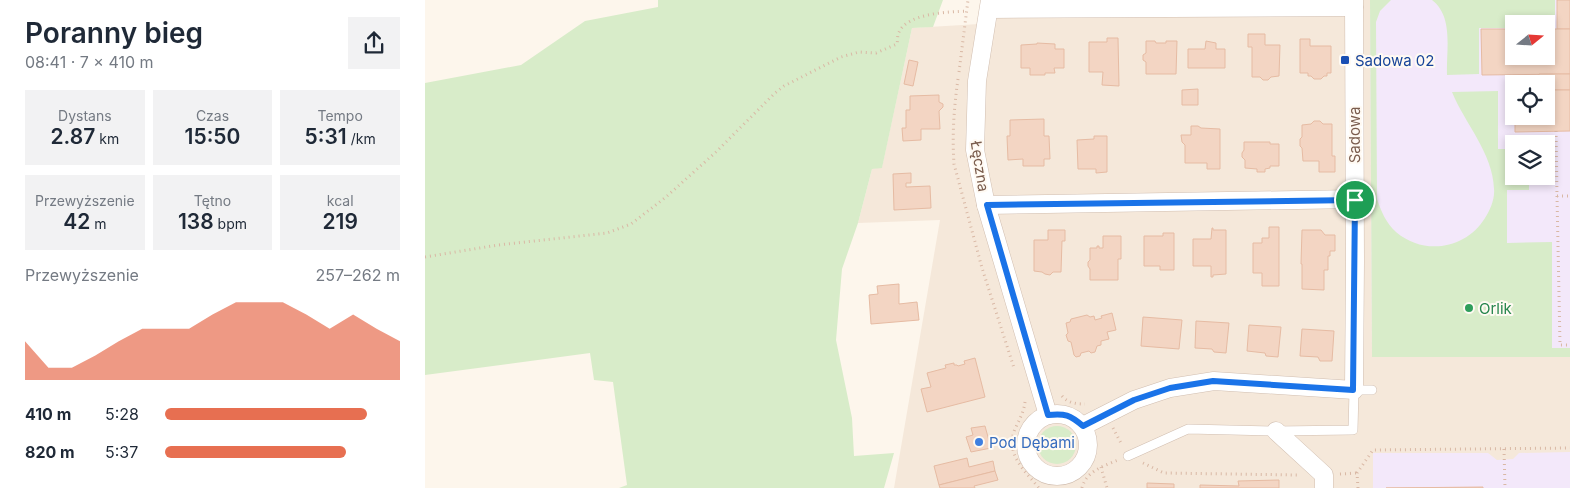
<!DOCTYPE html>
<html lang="pl">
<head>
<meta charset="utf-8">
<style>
	:root { --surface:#fff; --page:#f2f2f3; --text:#1f2937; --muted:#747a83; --accent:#e76f51 }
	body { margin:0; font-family:Inter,sans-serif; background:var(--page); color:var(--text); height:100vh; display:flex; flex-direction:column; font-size:19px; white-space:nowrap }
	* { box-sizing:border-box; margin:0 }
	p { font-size:16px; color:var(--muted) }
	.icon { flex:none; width:28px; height:28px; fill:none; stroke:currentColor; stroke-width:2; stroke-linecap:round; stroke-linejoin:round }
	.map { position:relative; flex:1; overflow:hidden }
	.drawer { display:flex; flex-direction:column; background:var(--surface); width:425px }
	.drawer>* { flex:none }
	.needle { width:32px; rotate:72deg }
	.fabs { position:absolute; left:1080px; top:15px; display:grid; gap:10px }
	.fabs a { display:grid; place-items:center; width:50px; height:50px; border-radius:0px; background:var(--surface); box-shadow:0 2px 8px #0003; font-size:25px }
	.pin { position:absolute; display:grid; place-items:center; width:42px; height:42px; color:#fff; margin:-21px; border:2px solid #fff; border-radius:50%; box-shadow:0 1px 5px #0007 }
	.round { display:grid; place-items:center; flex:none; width:52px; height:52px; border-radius:0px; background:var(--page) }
	.headline { display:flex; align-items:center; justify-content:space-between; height:85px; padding:0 25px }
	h1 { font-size:28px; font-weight:600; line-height:38px }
	.stats { display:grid; grid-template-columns:repeat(3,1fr); gap:8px; height:85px; padding:5px 25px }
	.stats div { display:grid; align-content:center; border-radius:0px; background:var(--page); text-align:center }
	.stats b { font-size:21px; font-weight:600 }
	.stats small { font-size:14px; font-weight:400 }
	.stats p { font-size:14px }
	.chart { height:140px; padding:10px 25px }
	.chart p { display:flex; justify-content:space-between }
	.chart svg { width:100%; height:90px; margin-top:5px; fill:var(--accent); opacity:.7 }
	ul { padding:0 25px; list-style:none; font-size:16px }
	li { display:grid; grid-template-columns:80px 60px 1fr; align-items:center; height:38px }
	li i { height:12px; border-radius:6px; background:var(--accent) }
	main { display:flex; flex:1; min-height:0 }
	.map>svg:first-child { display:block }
</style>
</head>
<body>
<main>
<section class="drawer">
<div class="headline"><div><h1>Poranny bieg</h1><p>08:41 · 7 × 410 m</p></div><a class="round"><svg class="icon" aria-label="share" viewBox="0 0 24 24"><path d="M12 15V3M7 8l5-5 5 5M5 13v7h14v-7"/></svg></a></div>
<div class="stats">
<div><p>Dystans</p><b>2.87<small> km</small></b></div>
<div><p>Czas</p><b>15:50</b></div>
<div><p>Tempo</p><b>5:31<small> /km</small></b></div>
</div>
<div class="stats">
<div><p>Przewyższenie</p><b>42<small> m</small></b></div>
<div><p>Tętno</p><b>138<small> bpm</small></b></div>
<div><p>kcal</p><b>219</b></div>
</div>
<div class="chart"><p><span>Przewyższenie</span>257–262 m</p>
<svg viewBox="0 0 160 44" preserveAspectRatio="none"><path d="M0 44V25L10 38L20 38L30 32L40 25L50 19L60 19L70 19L80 12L90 6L100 6L110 6L120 12L130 19L140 12L150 19L160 25V44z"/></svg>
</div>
<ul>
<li><b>410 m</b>5:28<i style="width:86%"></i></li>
<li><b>820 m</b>5:37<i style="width:77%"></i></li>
</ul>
</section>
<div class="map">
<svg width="1145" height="488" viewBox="0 0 1145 488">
	<rect width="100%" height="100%" fill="#fdf6ec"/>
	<path fill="#f5e8da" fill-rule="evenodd" d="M574,0H1145V488H469L515,220L433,223L447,169L457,167L487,28L571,23ZM1089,24H1121V56H1089ZM1089,84H1121V116H1089ZM1089,144H1121V176H1089Z"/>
	<g fill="#f3e8fa" fill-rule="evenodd">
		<path d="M945,0H1145V357H947ZM1089,24H1121V56H1089ZM1089,84H1121V116H1089ZM1089,144H1121V176H1089Z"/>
		<path d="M1145,452V488H948V453H1063L1072,460L1088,459L1094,453Z"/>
	</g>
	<g fill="#d8ecc9">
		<path d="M233,0H518L508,27L487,28L457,168L447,169L433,223L417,269L411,340L427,418L429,456L469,453L459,488H194L202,485L188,382L169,380L165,353L0,375V83L96,65L160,21L233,7Z"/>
		<path d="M945,0H966L955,11L951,22L952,199C956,211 961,223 971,232C999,256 1041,249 1060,218C1065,210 1070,199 1069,189C1068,153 1040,124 1027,92L1073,91V149H1089V176H1104V190H1082V243L1127,242V348H1145V357H947Z"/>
		<path d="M1007,0H1130V27H1121V24H1089V28H1054V74L1022,75C1021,50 1029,17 1007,0Z"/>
		<circle cx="632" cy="445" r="19"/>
	</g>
	<g fill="#f3d5c3" stroke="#e6bba3">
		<rect x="1132" y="0" width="13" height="29"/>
		<path d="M1056,29H1089V56H1121V29H1145V74L1057,75Z"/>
		<path d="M823,34H840V45H855L854,76L846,77L843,80H838L835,77H827V47H823Z"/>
		<path d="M682,38H693L694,86L677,85L678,72H664V42H682Z"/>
		<path d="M875,39H885V46H906V73H902V76H899L896,79H889L886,76H883V73H875Z"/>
		<path d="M721,41H730L731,43H741V41H752L751,74H721V62L718,60V55L721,53Z"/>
		<path d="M781,41L791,43V49H800V68H763V49H780Z"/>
		<path d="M612,43L630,44V49H639V68H629L630,73H620V75H605V68H596V45L612,44Z"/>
		<path d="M484,60L493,62L488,86L479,84Z"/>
		<path d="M1114,74H1145V90H1121V84H1114Z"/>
		<path d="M773,89V105H757V90Z"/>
		<path d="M1121,90H1145V131L1090,132V116H1121Z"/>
		<path d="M514,95V102L518,104V107L514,111L515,129H496V140L478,141L477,128H481V110H485V96Z"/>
		<path d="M619,119V136H624L625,159H619V166H598V159L583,160L582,136H585V120Z"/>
		<path d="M889,121H895L898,124H907V156H910V172H894V161H878L877,148L875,146V139L877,137V125L886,124Z"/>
		<path d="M766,126H773L776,128L795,129V169H782V163H760V145L757,142L756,135H766Z"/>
		<path d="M669,136H682V172L671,173V169H653L652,140L669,139Z"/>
		<path d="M819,142H845V144H854V166H845V168L840,169V172H832V169L820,168V160L817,157V153L819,150Z"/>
		<path d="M486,173V183H481V187L505,186L506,208L469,210L468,174Z"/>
		<path d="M844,227H854V286H837V273H828V243H837V238H844Z"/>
		<path d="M787,228H788V230H801V274L788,275V277H786V266H768V239H786Z"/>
		<path d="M623,230H640V241H637L636,272H628L625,275L620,274L617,272L609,271V240H623Z"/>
		<path d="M877,230H896L900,235H910V251H905V256H903V270H899V290L877,289V264H876Z"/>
		<path d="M738,233H749V270H735V266H719V236H738Z"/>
		<path d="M678,236H696V259H693V280H665V269L663,266V262L665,260V248H672V246H674V248H678Z"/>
		<path d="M474,284V304L492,302L494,320L446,324L444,295L453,294L452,286Z"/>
		<path d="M687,313L691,330L682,332L684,339L676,341V345L672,346L670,352L666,353L664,351L656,353L655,356L651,357L649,355L646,342L643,341L641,335L643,333L641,323L645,322L646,319L662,315L665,317L669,316L670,320L677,318L676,316Z"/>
		<path d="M718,317L757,320L754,349L716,346Z"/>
		<path d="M771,321L804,323L801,353L789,352L787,349L770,348Z"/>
		<path d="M824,325L856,327L853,357L841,356L840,353L822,351Z"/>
		<path d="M877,329L909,331L907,361H895L893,357L875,356Z"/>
		<path d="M550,358L560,397L502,412L496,389L506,387L502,373L521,368L520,365L529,363V365H532L533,366L540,364L539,361Z"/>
		<path d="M560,426L566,448L546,452L541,437L548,435L546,428Z"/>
		<path d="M542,458L544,467L568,461L570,471L514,485L509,466Z"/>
		<path d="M570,471L573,480L549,486L550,488H515L514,485Z"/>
		<path d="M854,480V488H775V485L814,486L813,481Z"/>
		<path d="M722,483L749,484V488H722Z"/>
		<path d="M1058,487V488H961Z"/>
	</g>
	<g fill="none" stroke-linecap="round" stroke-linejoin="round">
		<defs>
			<path id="lane" d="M703,456L763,429L851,431L928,430L929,390H947"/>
			<g id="street">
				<path d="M565,0L552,81L550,150L561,205L623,415"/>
				<path d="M564,9L929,7"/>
				<path d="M561,205L930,199"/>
				<circle cx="632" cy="445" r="31"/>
				<path d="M658,426L709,400L745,388L789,381L929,390L930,261L929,0"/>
				<path d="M851,431L899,475V488"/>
			</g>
		</defs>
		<use href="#lane" stroke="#d1beb0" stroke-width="10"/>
		<use href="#street" stroke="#d1beb0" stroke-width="19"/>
		<g stroke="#d9b8a5" stroke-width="3" stroke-dasharray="1 4" stroke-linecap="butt">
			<path d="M534,72L543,0"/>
			<path d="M533,79C529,107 527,135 529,164L557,268L589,368"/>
			<path d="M1131,131L1132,196L1135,345H1145"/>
			<path d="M1132,196H1145"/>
			<path d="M0,257L73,245L182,233L206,224L241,197L291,152L350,93L359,86L416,57L434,52L451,53L472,44C473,40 472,35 474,32C483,13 523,12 542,11"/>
			<path d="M637,396C643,403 651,404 660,404"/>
			<path d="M600,402C599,412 594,420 590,429C580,454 599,470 614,488"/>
			<path d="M688,428L697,445"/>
			<path d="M1079,449L1080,488"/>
			<path d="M718,463L739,473L872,475"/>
			<path d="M676,467L682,488"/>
			<path d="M915,474L932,473"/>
			<path d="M657,488C661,471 679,466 693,460"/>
			<path d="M933,488L932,473L948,450L1145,448"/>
		</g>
		<use href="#lane" stroke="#fff" stroke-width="9"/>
		<use href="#street" stroke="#fff" stroke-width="18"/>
	</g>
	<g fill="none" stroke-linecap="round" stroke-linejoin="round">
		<defs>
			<path id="route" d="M930,200L928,390L788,381L745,388L709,400L658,426C645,415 640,413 623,415L562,205Z"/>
		</defs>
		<use href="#route" stroke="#fff" stroke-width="10"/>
		<use href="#route" stroke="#1a73e8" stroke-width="6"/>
	</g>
	<rect fill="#1a4fb4" stroke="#fffaf3" stroke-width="2" x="915" y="55" width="10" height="10" rx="2.5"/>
	<circle fill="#2e9e5b" stroke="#fffaf3" stroke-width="2" cx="1044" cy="308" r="5"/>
	<circle fill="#3f7fe0" stroke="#fffaf3" stroke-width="2" cx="554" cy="442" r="5"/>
	<g text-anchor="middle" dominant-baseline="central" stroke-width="4" stroke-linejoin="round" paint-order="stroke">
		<g font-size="15" fill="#164399" stroke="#fffaf3" text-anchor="start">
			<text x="930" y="60">Sadowa 02</text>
		</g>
		<g font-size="15" fill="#7a5c4d" stroke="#fffaf3">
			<text transform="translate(929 135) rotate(-90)">Sadowa</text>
			<text transform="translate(555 166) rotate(81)">Łęczna</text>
		</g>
		<g font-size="15" fill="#27864d" stroke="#fffaf3" text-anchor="start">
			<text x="1054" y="308">Orlik</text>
		</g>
		<g font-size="15" fill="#366cbe" stroke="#fffaf3" text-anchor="start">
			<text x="564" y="442">Pod Dębami</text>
		</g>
	</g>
</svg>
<div class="fabs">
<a><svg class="needle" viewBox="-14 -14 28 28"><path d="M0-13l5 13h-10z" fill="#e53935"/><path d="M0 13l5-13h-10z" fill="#747a83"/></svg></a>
<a><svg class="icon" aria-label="locate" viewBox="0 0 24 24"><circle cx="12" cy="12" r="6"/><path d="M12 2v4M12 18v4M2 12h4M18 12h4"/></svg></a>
<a><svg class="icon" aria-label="layers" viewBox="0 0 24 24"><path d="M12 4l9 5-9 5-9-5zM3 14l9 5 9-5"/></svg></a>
</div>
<div class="pin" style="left:930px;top:200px;background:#1e9e55"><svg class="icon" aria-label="arrive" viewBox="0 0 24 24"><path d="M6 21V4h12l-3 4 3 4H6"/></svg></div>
</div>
</main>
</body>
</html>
